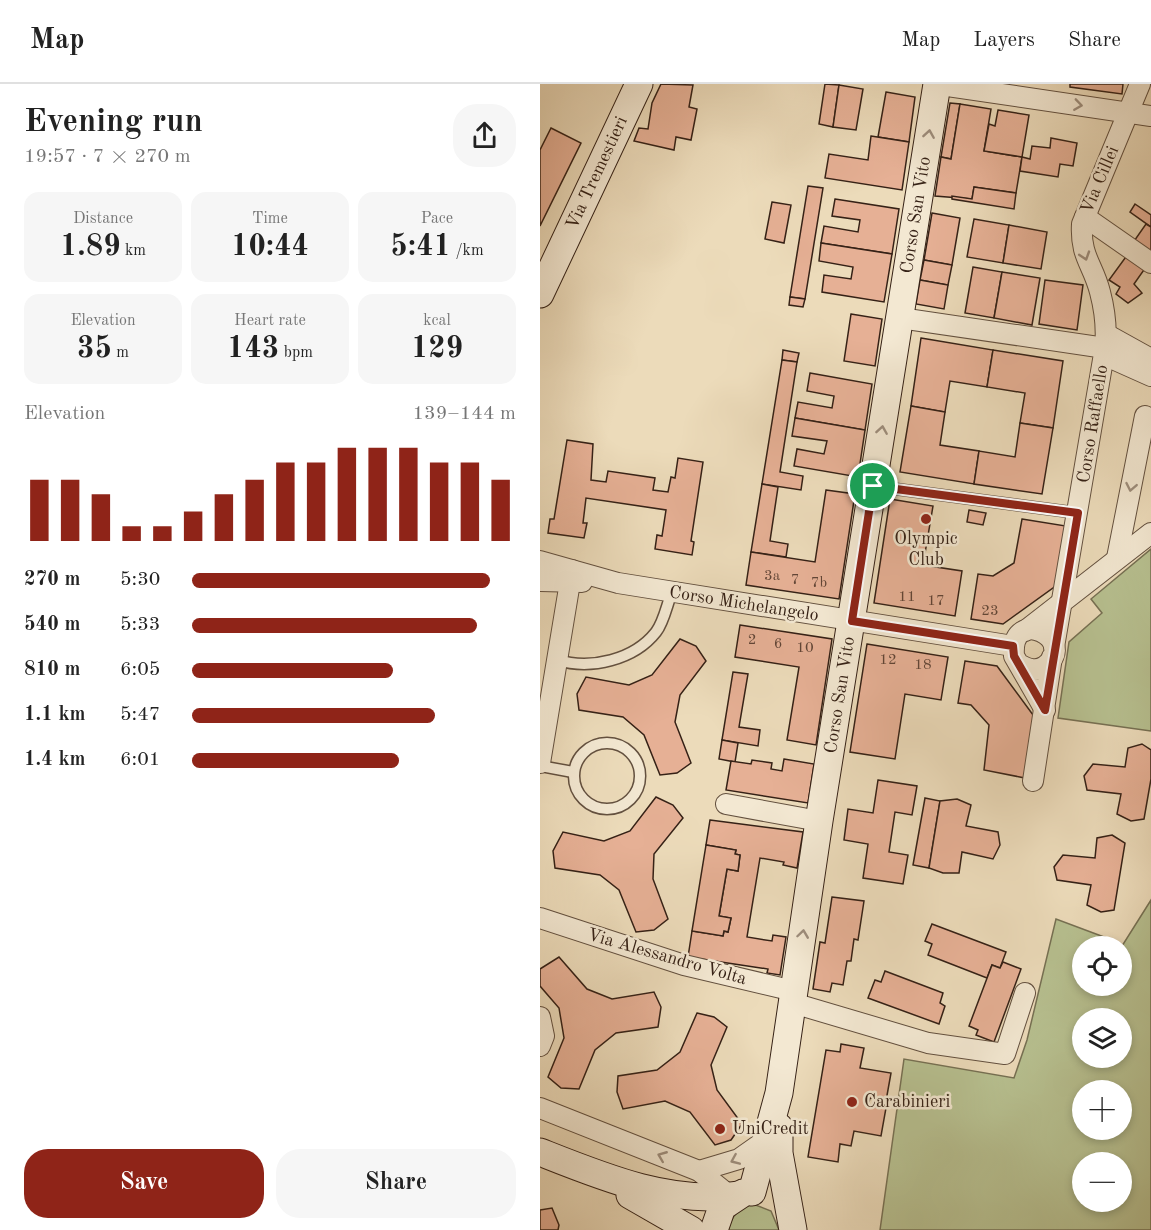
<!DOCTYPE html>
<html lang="en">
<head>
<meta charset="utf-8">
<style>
	:root { --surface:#fff; --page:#f6f6f6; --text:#222; --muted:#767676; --line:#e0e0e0; --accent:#8f2418 }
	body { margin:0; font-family:"Old Standard TT",serif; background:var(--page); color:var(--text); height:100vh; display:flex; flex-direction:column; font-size:22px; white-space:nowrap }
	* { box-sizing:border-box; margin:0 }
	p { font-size:20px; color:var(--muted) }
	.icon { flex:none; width:33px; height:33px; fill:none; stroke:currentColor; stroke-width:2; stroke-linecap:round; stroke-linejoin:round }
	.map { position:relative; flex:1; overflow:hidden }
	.details { display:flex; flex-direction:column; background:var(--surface); width:540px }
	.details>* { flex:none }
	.fabs { position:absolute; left:532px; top:852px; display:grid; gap:12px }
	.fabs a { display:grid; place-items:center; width:60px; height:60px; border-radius:50%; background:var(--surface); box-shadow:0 3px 9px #0003; font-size:30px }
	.pin { position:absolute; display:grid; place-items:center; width:51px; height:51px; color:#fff; margin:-26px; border:3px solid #fff; border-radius:50%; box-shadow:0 2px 6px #0007 }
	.round { display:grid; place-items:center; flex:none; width:63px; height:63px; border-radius:24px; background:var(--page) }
	.summary { display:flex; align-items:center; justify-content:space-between; height:102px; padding:0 24px }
	h1 { font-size:33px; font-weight:600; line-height:45px }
	.figures { display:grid; grid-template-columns:repeat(3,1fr); gap:9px; height:102px; padding:6px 24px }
	.figures div { display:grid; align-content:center; border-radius:15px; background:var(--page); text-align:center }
	.figures b { font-size:30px; font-weight:600 }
	.figures small { font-size:16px; font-weight:400 }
	.figures p { font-size:16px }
	.chart { height:168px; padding:12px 24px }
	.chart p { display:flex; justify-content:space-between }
	.chart svg { width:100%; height:108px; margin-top:6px; stroke:var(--accent); stroke-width:6 }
	.cta { display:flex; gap:12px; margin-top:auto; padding:12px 24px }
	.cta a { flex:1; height:69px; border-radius:24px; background:var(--accent); color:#fff; font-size:24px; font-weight:600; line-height:69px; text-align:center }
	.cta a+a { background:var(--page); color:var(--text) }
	ul { padding:0 24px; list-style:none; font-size:20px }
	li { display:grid; grid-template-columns:96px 72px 1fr; align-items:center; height:45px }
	li i { height:15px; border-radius:8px; background:var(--accent) }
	header { display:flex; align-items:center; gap:36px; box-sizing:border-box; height:84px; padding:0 30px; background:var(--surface); border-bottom:2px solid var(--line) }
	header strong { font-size:28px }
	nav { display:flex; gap:33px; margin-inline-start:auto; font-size:21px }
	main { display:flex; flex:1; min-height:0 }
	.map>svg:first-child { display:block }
</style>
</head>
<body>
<header>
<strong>Map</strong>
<nav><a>Map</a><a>Layers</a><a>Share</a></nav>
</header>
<main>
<section class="details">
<div class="summary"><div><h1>Evening run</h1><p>19:57 · 7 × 270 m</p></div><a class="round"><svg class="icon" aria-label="share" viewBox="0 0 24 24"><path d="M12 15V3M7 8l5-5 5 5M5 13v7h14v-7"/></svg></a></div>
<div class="figures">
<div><p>Distance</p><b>1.89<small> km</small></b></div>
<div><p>Time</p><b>10:44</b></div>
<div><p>Pace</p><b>5:41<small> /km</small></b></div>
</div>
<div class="figures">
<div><p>Elevation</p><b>35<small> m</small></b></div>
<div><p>Heart rate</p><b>143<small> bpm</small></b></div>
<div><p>kcal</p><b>129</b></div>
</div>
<div class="chart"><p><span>Elevation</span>139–144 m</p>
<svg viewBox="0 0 160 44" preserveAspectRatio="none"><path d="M5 44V19M15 44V19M25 44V25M35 44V38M45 44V38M55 44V32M65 44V25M75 44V19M85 44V12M95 44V12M105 44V6M115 44V6M125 44V6M135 44V12M145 44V12M155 44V19"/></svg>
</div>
<ul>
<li><b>270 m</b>5:30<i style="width:92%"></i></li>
<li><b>540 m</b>5:33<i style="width:88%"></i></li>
<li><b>810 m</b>6:05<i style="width:62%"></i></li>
<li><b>1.1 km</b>5:47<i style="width:75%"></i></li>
<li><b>1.4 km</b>6:01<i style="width:64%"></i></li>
</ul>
<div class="cta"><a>Save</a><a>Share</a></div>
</section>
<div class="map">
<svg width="611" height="1146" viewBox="0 0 611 1146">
	<rect width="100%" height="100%" fill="#ecdbba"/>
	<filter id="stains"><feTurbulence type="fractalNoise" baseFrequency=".00333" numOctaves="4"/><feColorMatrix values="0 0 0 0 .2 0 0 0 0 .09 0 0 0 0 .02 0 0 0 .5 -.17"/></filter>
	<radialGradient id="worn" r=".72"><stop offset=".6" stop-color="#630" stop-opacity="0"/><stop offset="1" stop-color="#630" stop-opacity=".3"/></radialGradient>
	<g fill="#b7c090" stroke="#767053" stroke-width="1.5" fill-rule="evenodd">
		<path d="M611,465V647L518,634L529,558L562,529L551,515Z"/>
		<path d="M611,816V1146H340L364,975L474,994L487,956L516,835L572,856L581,862H543V902H582V862ZM543,934H582V974H543ZM543,1006H582V1046H543ZM582,1078V1118H543V1078Z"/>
		<path d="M213,1120L231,1127L239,1146H188C192,1132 198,1124 213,1120Z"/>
	</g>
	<g fill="#e6b095" stroke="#352116" stroke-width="1.5">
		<path d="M121,0L153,1L149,23L157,25L151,56L136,53L134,66L94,57L99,44L108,45L112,19Z"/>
		<path d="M285,0L299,1L293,43L279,40Z"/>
		<path d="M530,0H583L582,10L530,3Z"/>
		<path d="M299,1L323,5L316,46L293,43Z"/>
		<path d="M346,8L375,13L369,58L338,53Z"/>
		<path d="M410,19L420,20L411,75L401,73Z"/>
		<path d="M420,20L451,25L444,67L482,73L476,109L434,103L432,115L395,112L401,73L411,75Z"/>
		<path d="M458,26L489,31L482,73L444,67L449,40L455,42Z"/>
		<path d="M11,44L41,59L0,142V66Z"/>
		<path d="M331,52L369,58L362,106L285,94L289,70L328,76Z"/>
		<path d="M511,54L537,59L533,82L520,80L518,93L480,87L482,73L490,75L492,62L510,64Z"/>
		<path d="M268,102L283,104L265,215L250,213Z"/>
		<path d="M434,103L476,109L474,125L412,115V112L432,115Z"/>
		<path d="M295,115L359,125L352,170L281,159L284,142L318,148L320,136L292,132Z"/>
		<path d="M232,118L251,121L244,159L225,155Z"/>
		<path d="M595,120L611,131V143L590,128Z"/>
		<path d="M392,129L420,134L412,181L384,176Z"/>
		<path d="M434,135L469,141L463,179L427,173Z"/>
		<path d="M606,140L611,143V174L592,160Z"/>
		<path d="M469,141L507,148L501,185L463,179Z"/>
		<path d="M281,159L352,170L344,218L282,208L284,191L311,195L313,183L279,177Z"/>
		<path d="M588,170L606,183L594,200L602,209L588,219L576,210L580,203L569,196Z"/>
		<path d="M384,176L412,181L408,201L380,196Z"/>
		<path d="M433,183L462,188L454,234L425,229Z"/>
		<path d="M462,188L500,194L492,241L454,234Z"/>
		<path d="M380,196L408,201L404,225L376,220Z"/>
		<path d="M505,196L543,201L537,246L499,240Z"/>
		<path d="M250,213L265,215L263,223L249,221Z"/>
		<path d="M311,230L342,235L335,282L304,277Z"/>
		<path d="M381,254L453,266L447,303L410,297L405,328L371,322Z"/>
		<path d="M243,266L259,269L257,278L242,276Z"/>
		<path d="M453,266L523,277L513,344L480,339L485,309L447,303Z"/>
		<path d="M242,276L257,278L240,388L263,392L261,406L222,400Z"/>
		<path d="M270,289L332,300L325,346L255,334L258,318L292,324L294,312L267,307Z"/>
		<path d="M371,322L405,328L400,361L439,367L434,400L360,388Z"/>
		<path d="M255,334L325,346L318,393L254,382L257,365L284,370L287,357L252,352Z"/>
		<path d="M480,339L513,344L502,410L434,400L439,367L475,373Z"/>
		<path d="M27,356L53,360L51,396L66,398L68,387L115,394L113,406L128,408L131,393L135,394L138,374L163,378L151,457L154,458L152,471L115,465L117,451L122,452L126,426L46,414L43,439H47L44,454L8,449L10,435H14Z"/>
		<path d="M222,400L238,403L230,457L248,460L246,473L211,468Z"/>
		<path d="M286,406L315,410L299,515L206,501L211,468L275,478Z"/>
		<path d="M350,415L393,422L383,481L422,487L415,532L334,519Z"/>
		<path d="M429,426L446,429L443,441L427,438Z"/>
		<path d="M482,435L526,442L517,501L463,540L431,535L438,490L453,492L474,479Z"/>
		<path d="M200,541L292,555L276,661L247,656L259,583L195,573Z"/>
		<path d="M140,555L156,562L166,577L140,611L135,638L151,679L137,689L120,691L104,651L83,633L39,626L37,610L46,593L89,601L112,591Z"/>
		<path d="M327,560L408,573L401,616L365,610L355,675L310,668Z"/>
		<path d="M425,577L457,582L496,635L485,694L444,686L449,641L431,621L418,619Z"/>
		<path d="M193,588L208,590L199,643L220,646L218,662L182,656Z"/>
		<path d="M182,656L198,659L195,678L179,675Z"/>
		<path d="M602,660L611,666V695L604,735L591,737L577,730L581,710L547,706L544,692L553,680L585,683L588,664Z"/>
		<path d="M244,675L274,680L268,719L186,706L191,677L211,680L212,676L232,679L231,685L242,687Z"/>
		<path d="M338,696L377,702L372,731L355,728L349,768L368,771L363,800L323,794L328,760L304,756L308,725L333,729Z"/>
		<path d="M116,713L133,721L143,734L114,770L113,795L128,835L114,846L96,848L79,806L60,791L15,784L13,767L23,748L64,757L90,747Z"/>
		<path d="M385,714L400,717L389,784L373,781Z"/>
		<path d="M417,715L431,721L426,742L458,748L460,761L453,775L422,768L419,789H403L389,784L400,717Z"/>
		<path d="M170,736L263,748L257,784L243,781L244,778L220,774L207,853L232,857L233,851L246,853L240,891L227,889L228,885L148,873L152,847L183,852L184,847L188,848L191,834L179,832L187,785L198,787L200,771L195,770L196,766L166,761Z"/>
		<path d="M572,751L585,759L574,826L561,828L547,821L551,801L517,796L514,783L523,771L555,774L557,754Z"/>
		<path d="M166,761L196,766L195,770L200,771L198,787L187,785L179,832L191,834L188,848L184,847L183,852L152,847Z"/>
		<path d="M292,813L324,817L318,856L314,855L311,877H307L303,901L292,899L290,908L273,905L280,858L285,859Z"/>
		<path d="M392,840L466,868L460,884L452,881L447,894L388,871L392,860L385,857Z"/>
		<path d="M19,873L47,905L72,915L114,908L121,923L118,943L76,949L55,966L39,1005L21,1004L8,993L24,954L19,924L0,902V885Z"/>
		<path d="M463,878L481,885L454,958L436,951L438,946L429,942L452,881L460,884Z"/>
		<path d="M345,887L403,909L400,919L405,922L399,940L328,914L335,896L341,898Z"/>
		<path d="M157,929L174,933L187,943L171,981L177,1006L202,1040L191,1056L175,1061L150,1028L125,1017L83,1025L77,1008L78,992L117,986L140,968Z"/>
		<path d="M301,960L324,964L320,984L351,989L346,1017L330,1014L328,1022L346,1024L341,1052L314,1047L311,1062L300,1060L298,1078L268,1073L286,966L300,968Z"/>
		<path d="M12,1124L19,1141L18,1146H0V1126Z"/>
	</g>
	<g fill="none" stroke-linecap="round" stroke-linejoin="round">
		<defs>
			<g id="service">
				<path d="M333,402L538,429"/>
				<path d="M17,576C51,586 94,576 116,548C124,538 127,520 132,508"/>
				<circle cx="67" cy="692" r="33"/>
				<path d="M0,682L33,688"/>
			</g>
			<g id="minor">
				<path d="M394,0L611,32"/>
				<path d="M545,133L611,179"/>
				<path d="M360,234L565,264L514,563"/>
				<path d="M566,250L611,275"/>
				<path d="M565,264C567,245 565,227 560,208C553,180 540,173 542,140L600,0"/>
				<path d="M564,271L611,292"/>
				<path d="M577,474L605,332L611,335"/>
				<path d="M0,477L78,499L473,562"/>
				<path d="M0,497L42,498"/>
				<path d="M485,547L611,449"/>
				<path d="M479,580C488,585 496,588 505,582C540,557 470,519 474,572L505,626"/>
				<path d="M0,679L32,486"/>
				<path d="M493,697L512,573"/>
				<path d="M186,720L279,737"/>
				<path d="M0,834L144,881L254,907"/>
				<path d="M253,919L388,959L465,970L485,909"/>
				<path d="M0,933L4,952L0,962"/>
				<path d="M0,1024L159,1087L190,1112"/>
				<path d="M159,1087L199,1075L226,1056"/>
			</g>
			<g id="secondary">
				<path d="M0,210L99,0"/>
				<path d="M239,1043V1069L253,1146"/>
				<path d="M0,1068C63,1093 130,1121 198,1111"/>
				<path d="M212,1108L239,1009L279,737L397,0"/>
				<path d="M90,1111L151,1146"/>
				<path d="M174,1146L182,1123L203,1109"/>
			</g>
		</defs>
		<use href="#service" stroke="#63503f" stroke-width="13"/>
		<use href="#minor" stroke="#63503f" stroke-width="22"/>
		<use href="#secondary" stroke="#352116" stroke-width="29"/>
		<use href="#service" stroke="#f3e8d2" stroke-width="10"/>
		<use href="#minor" stroke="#f3e8d2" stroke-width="20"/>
		<use href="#secondary" stroke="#f3e8d2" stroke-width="27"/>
	</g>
	<defs><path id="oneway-chevron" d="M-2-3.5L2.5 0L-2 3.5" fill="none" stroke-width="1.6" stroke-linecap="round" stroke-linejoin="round" transform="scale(1.5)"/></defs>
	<g stroke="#9e8e7d">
		<use href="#oneway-chevron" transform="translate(538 21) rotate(8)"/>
		<use href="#oneway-chevron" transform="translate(389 50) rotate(-81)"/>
		<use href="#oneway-chevron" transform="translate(545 172) rotate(72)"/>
		<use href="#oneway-chevron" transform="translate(342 346) rotate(-81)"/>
		<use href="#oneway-chevron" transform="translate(591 403) rotate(101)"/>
		<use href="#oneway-chevron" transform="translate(263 850) rotate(-82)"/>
		<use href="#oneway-chevron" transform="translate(122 1072) rotate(-158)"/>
		<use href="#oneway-chevron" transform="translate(195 1076) rotate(157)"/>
	</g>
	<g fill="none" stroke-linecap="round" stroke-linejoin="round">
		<defs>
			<path id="route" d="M333,402L538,429L505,626L474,572L473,562L312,537Z"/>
		</defs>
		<use href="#route" stroke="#fff" stroke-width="12"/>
		<use href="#route" stroke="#8f2418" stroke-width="8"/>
	</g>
	<g fill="#8f2418" stroke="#f3e8d2" stroke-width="2">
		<circle cx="386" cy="435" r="6"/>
		<circle cx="312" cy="1018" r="6"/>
		<circle cx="180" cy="1045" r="6"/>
	</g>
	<g text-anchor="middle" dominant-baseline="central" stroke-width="5" stroke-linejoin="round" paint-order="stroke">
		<g font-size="15" fill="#614536">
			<text x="232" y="492">3a</text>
			<text x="255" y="496">7</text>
			<text x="279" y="499">7b</text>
			<text x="367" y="513">11</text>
			<text x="396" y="517">17</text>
			<text x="450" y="527">23</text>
			<text x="212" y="556">2</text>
			<text x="238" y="560">6</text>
			<text x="265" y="564">10</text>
			<text x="348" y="576">12</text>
			<text x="383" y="581">18</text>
		</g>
		<g font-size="18" fill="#352116" stroke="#f3e8d2">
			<text transform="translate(57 89) rotate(-65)">Via Tremestieri</text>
			<text transform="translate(560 96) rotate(-67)">Via Cillei</text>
			<text transform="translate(376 131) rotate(-81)">Corso San Vito</text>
			<text transform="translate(553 340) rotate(-81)">Corso Raffaello</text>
			<text transform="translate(204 520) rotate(9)">Corso Michelangelo</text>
			<text transform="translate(300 611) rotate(-81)">Corso San Vito</text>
			<text transform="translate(127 873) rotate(16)">Via Alessandro Volta</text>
		</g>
		<g font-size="18" fill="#352116" stroke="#f3e8d2" text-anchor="start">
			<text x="386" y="455" text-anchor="middle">Olympic<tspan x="386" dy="21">Club</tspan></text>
			<text x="324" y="1018">Carabinieri</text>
			<text x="192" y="1045">UniCredit</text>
		</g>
	</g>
	<rect width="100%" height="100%" filter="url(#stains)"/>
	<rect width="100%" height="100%" fill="url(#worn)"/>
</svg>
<div class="fabs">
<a><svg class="icon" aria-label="locate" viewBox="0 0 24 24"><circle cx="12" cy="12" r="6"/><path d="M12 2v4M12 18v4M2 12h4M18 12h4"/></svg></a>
<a><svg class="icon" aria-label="layers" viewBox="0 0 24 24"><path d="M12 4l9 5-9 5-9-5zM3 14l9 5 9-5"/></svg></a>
<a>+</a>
<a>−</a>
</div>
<div class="pin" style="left:333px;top:402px;background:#1e9e55"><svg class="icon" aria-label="arrive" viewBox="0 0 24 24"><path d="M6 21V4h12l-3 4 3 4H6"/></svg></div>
</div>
</main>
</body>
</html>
